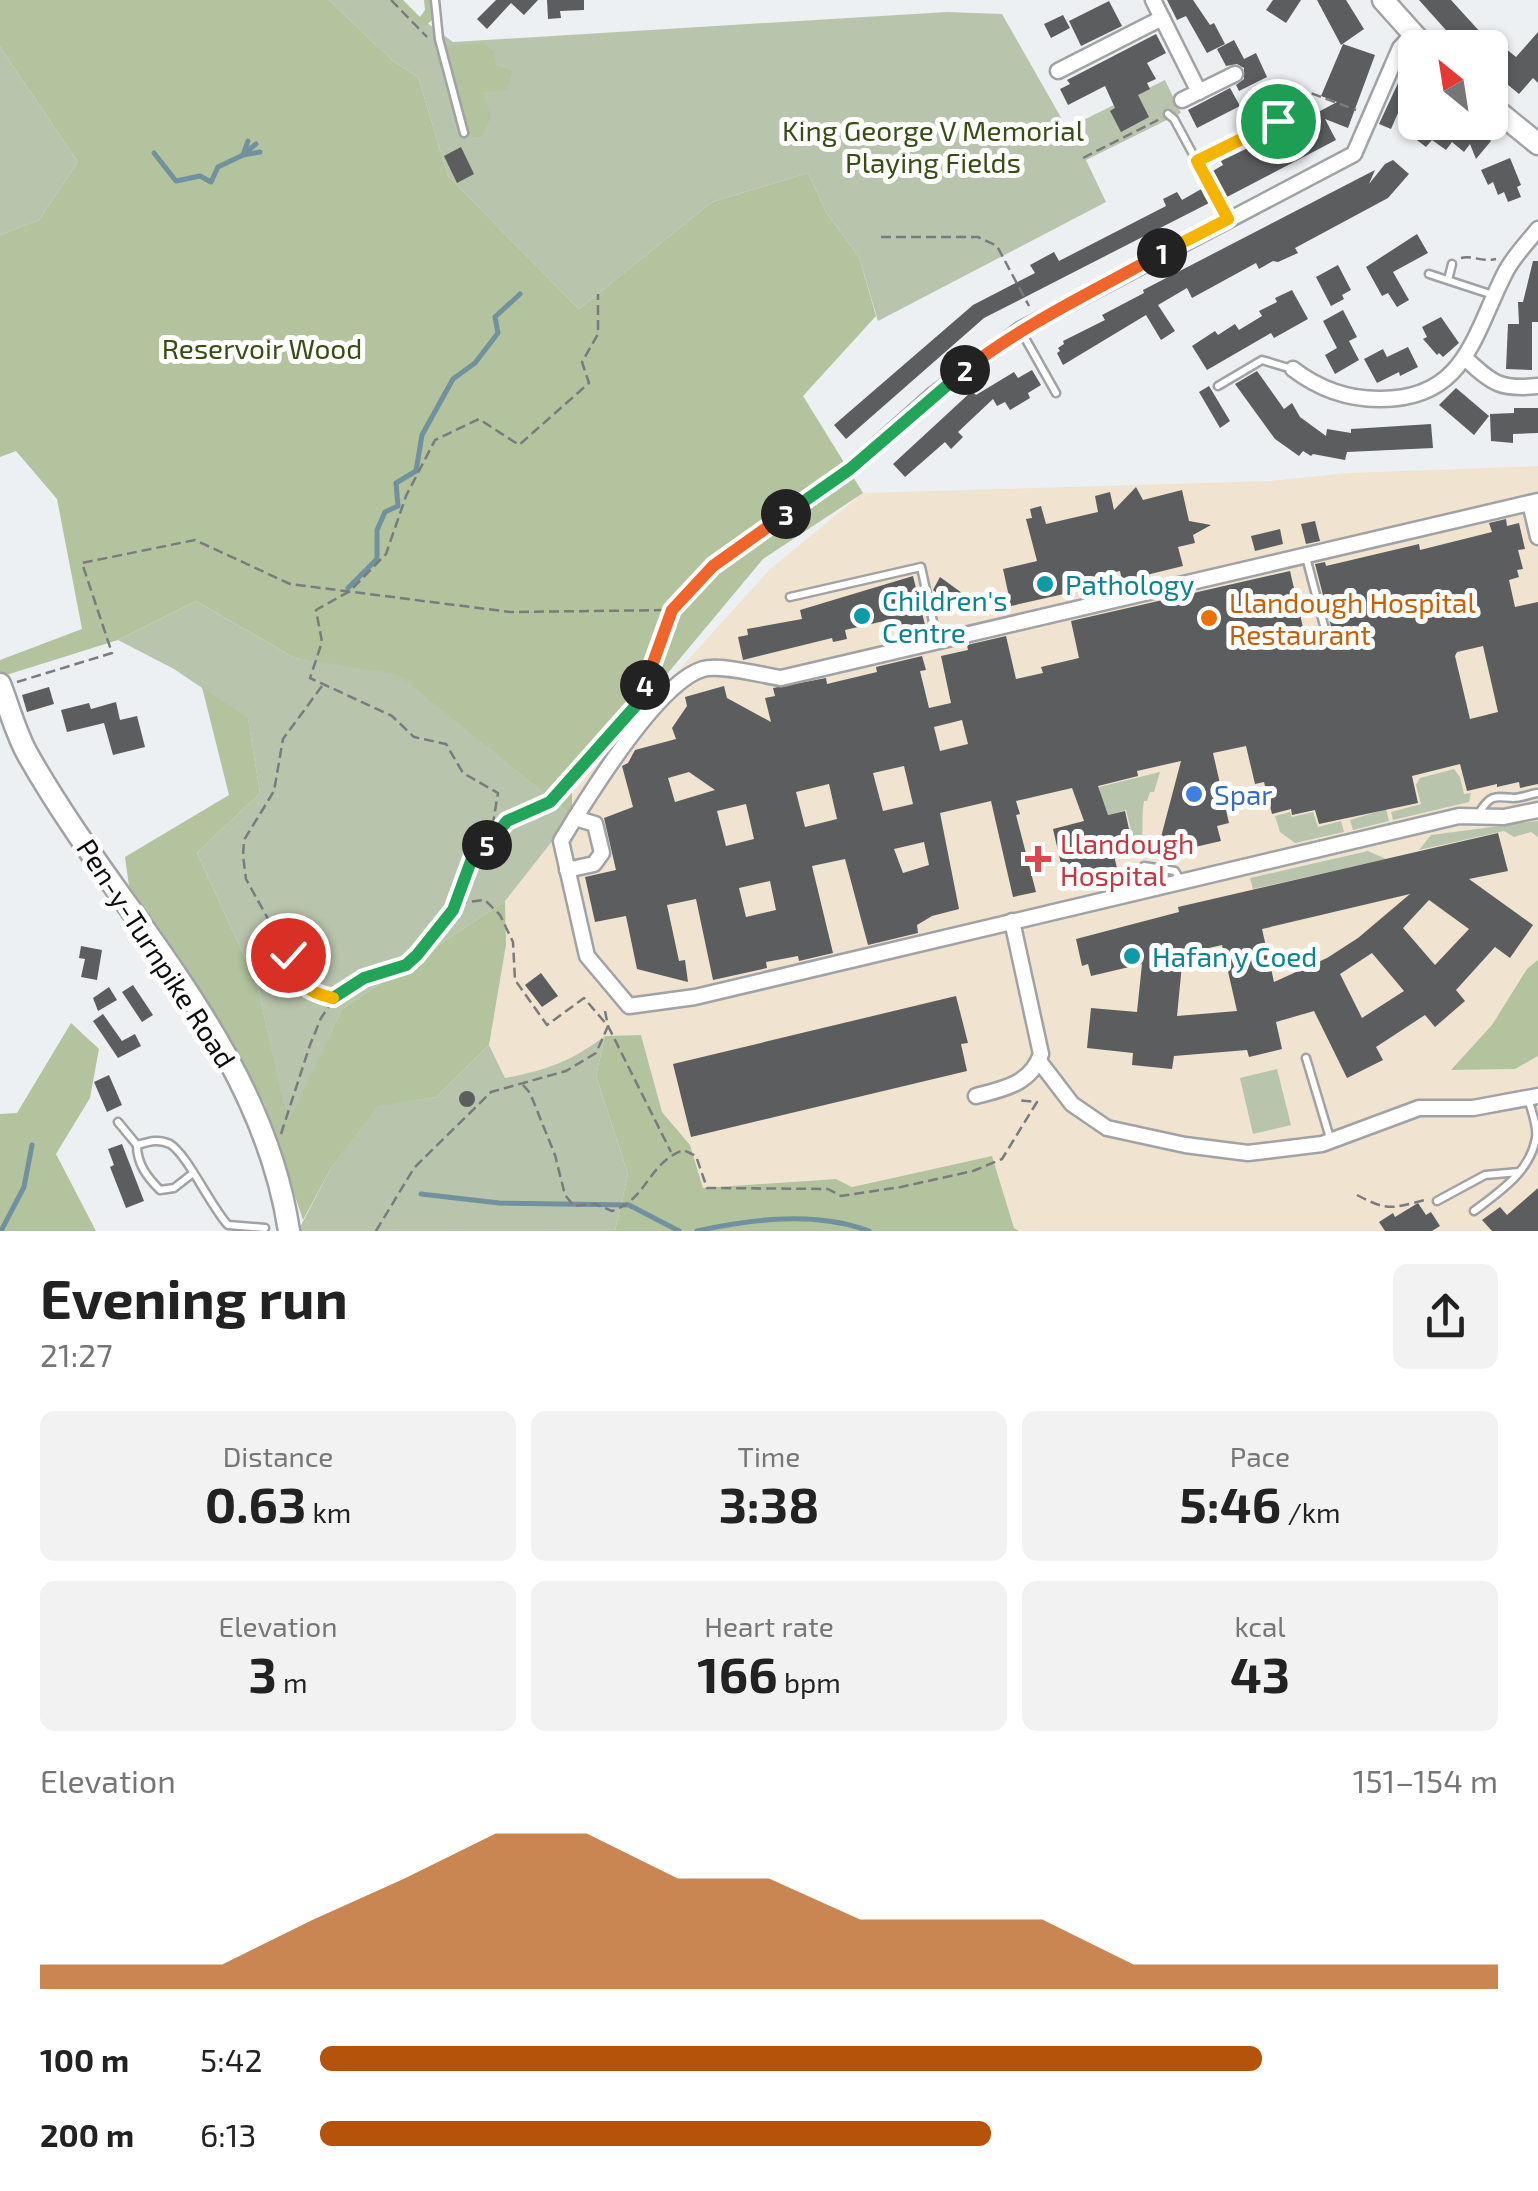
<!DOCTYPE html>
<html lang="en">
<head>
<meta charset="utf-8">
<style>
	:root { --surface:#fff; --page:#f2f2f2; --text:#222; --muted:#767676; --accent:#b45309 }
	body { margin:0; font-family:"Exo 2",sans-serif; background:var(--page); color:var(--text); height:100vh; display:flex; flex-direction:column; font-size:38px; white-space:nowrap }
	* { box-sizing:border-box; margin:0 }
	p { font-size:32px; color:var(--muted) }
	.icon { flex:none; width:55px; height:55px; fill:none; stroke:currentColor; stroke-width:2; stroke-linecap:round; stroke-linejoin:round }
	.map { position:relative; height:1231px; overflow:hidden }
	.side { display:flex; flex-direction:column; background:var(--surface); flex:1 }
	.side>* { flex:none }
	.needle { width:65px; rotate:330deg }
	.tools { position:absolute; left:1398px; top:30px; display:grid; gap:20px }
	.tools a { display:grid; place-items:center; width:110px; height:110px; border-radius:15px; background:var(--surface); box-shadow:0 2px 8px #0004; font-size:50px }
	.pin { position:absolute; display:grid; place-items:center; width:85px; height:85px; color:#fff; margin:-42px; border:5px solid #fff; border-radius:50%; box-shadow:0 2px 10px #0007 }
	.km { position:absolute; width:50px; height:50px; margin:-25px; border-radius:50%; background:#222; color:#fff; font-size:28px; line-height:50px; text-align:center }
	.round { display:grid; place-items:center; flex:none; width:105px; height:105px; border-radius:15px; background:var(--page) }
	.summary { display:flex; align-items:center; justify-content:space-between; height:170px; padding:0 40px }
	h1 { font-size:55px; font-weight:700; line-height:75px }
	.figures { display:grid; grid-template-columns:repeat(3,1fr); gap:15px; height:170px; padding:10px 40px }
	.figures div { display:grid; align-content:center; border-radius:15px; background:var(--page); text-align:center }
	.figures b { font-size:50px; font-weight:700 }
	.figures small { font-size:28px; font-weight:400 }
	.figures p { font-size:28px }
	.chart { height:280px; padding:20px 40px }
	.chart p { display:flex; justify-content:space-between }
	.chart svg { width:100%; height:180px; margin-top:10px; fill:var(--accent); opacity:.7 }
	ul { padding:0 40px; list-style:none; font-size:32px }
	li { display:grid; grid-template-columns:160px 120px 1fr; align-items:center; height:75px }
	li i { height:25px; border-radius:12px; background:var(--accent) }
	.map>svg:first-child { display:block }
</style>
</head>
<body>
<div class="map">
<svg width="1538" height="1231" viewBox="0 0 1538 1231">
	<rect width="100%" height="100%" fill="#edf0f2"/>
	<path fill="#f0e4d0" d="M1538,466V1231H1019L1014,1228L992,1156L852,1187L836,1179L703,1188L690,1145L662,1112L641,1035L605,1036L578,1056L548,1070L505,1078L489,1045L506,945L505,901L571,817L572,788L770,569L863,493L1270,481L1348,473Z"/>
	<g fill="#b9c4ac">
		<path d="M329,0H396L453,42L947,12L1002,14L1067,128L1165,80L1181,113L1086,160L1106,202L878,321L859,257L826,212L808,173L712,202L579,309L448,176L418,77L394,62Z"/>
		<path d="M0,47L78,162L39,220L0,235Z"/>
		<path d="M196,601L295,658L393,670L572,816L505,901L342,1009L288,1124L257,984L197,853L260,793L248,719L174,669L118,640Z"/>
		<path d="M1454,769L1460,777L1464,794L1471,793L1469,802L1393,820L1391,812L1421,804L1416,785L1420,778Z"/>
		<path d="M1160,772L1154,792H1150L1147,801H1144C1141,818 1144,831 1141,845L1135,846L1126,810L1104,816L1099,787Z"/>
		<path d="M1386,809L1389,821L1353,830L1350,820Z"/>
		<path d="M1290,812L1292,817L1313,812L1318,827L1341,821L1344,832L1295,843L1280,832L1275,816Z"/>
		<path d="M1538,821V837L1531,832L1514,837L1504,831L1419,850L1431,835Z"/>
		<path d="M1368,851L1386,859L1253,889L1250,878Z"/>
		<path d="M605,1036L596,1076L628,1174L615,1231H298L331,1168L378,1105L436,1097L489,1045L505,1078C547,1070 570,1062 605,1036Z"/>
		<path d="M1277,1069L1291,1125L1253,1134L1240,1078Z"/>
	</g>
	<g fill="#b2c39d">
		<path d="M0,0H329L394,62L418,77L448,176L579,309L712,202L808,173L826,212L859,257L876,316L803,396L863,493L763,559L572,788V816L397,674L295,658L196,601L118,640L0,677V660L82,629L57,499L16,451L0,457V235L39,220L78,162L0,47Z"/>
		<path d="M391,0H403L420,17L425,10L424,0H431L432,20L423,28Z"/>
		<path d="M482,43L494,52L496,65L512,71L507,90L483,92L491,117L481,137L467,136L452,105L458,89L450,72L437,63L438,53L450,46Z"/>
		<path d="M202,687L248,718L260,793L197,853L257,984L288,1122L342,1009L505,901L506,945L489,1045L436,1097L378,1106L331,1168L303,1220L264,1103L129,886L125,857L229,795Z"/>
		<path d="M1538,960V1056L1515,1069L1451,1070L1492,1025L1527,969Z"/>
		<path d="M71,1023L99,1049L90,1098L56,1154L96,1231H0V1114L17,1113Z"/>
		<path d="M641,1035L662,1112L690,1145L703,1188L836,1179L852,1187L992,1156L1014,1228L1019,1231H615L628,1174L596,1076L605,1036Z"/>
	</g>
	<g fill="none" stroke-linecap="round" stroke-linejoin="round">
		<g stroke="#71919f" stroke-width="5">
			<path d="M154,153L176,181L200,176L211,182L218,167L243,155L248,141"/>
			<path d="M245,153L256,144"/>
			<path d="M243,155L260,152"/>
			<path d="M348,588L377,559V530L385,512L398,506L396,483L416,471L422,435L453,379L475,363L498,333L495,317L520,294"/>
			<path d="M421,1194L499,1203L629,1205L679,1231"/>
			<path d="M1,1231L24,1187L32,1145"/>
			<path d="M697,1231C751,1219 815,1211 869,1231"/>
		</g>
	</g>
	<g fill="#5b5d5f" fill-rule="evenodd">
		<path d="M496,0H538L524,15L511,3L487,29L477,19Z"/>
		<path d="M547,0H584V10L560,11L561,18L548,19Z"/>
		<path d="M1167,0H1193L1210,25L1214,23L1225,44L1207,53L1186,16L1177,20Z"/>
		<path d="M1273,0H1301L1286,23L1266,10Z"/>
		<path d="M1317,0H1346L1364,29L1341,45Z"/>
		<path d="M1419,0H1451L1482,34L1484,31L1516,57L1538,32V83L1533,78L1519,94L1490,70V48H1462Z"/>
		<path d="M1109,1L1122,26L1081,46L1069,21Z"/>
		<path d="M1063,15L1070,28L1051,38L1044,24Z"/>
		<path d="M1156,34L1166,53L1147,63L1156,79L1147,83L1150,89L1138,95L1149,117L1121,132L1110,111L1115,108L1105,86L1068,105L1060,89L1070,84L1067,80Z"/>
		<path d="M1234,40L1244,59L1256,53L1267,77L1239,91L1236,85L1244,79V68L1237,64L1226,66L1217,49Z"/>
		<path d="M1343,44L1375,55L1348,128L1325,119L1336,140L1225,198L1211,172L1223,165L1221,161L1250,147L1253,153L1266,147L1280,140L1278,136L1295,127L1294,125L1337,102L1321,96Z"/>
		<path d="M1412,53L1415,56V87L1406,95L1391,129L1379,124Z"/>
		<path d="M1230,88L1240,106L1197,128L1188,110Z"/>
		<path d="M1419,122H1468L1491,141L1476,159L1470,144L1464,152L1452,142L1446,150L1432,140L1426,147L1409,134Z"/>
		<path d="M461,147L474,174L457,183L444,156Z"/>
		<path d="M1510,158L1521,185L1517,187L1521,197L1508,202L1504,192L1498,195L1493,182L1488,185L1481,170Z"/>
		<path d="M1393,160L1409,174L1388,198L1295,248L1298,253L1278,262L1273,261L1259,269L1256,263L1192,298L1187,288L1158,305L1175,331L1161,340L1146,315L1063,365L1057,353L1060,351L1058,348L1064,344L1063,341L1105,320L1102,315L1144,293L1143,290L1375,170L1369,184L1385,164Z"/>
		<path d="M1203,188L1211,202L984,318L846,439L834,425L973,305L1035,273L1030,265L1054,252L1059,261L1166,206L1163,199L1177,192L1182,200Z"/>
		<path d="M1417,234L1428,253L1393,272L1409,300L1397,307L1388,293L1382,296L1366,267Z"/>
		<path d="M1533,261H1538V322H1532V370L1506,369L1508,324H1519L1518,302H1523Z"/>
		<path d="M1338,265L1351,290L1342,295L1344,299L1331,306L1316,277Z"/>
		<path d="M1292,290L1308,319L1274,338L1271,333L1207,370L1192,346L1215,331L1218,335L1235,324L1239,330L1262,316L1259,311L1277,302L1275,298Z"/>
		<path d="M1343,310L1357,337L1349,341L1359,360L1335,374L1325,355L1337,348L1323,321Z"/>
		<path d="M1441,317L1459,343L1443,357L1439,353L1437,355L1423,339L1427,337L1422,327Z"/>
		<path d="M1408,347L1418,367L1400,376L1399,372L1377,383L1364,359L1383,349L1387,357Z"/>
		<path d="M1032,370L1041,385L1028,393L1030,398L1010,410L1005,402L997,406L993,399L958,432L963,437L951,449L945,442L905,477L893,464L972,391L976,395L1014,372L1018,378Z"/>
		<path d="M1257,371L1284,409L1292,403L1300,417L1326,436L1327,429L1351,433V429L1431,424L1433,448L1347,452L1345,460L1313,454L1311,456L1303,451L1299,456L1275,439L1235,384Z"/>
		<path d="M1209,386L1230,421L1220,428L1199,392Z"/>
		<path d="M1456,388L1489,416L1474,435L1439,405Z"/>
		<path d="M1514,408H1538V433L1513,434V443L1491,441L1490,414L1514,413Z"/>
		<path d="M1136,487L1143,500L1182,490L1189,521L1211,525L1193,535L1195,543L1178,547L1183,566L1122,581L1120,571L1083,579L1086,589L1011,606L1003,569L1037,561L1026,519L1032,518L1030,509L1041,506L1046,524L1098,512L1095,496L1110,492L1114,510Z"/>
		<path d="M1506,519L1507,526L1519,523L1525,549L1518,550L1523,569L1517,570L1519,577L1509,580L1515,607L1538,602V784L1520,788L1519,782L1497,787V784L1467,791L1460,764L1412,776L1418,803L1319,824L1315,810L1292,815L1291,809L1272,814L1264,782L1255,784L1246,746L1213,753L1229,823L1217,826L1221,841L1156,856L1181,761L1137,771L1138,776L1098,786L1108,815L1125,811L1133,847L1113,852L1118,872L1096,877L1093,869L1064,877L1053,829L1084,821L1072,788L1016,801L1020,814L1016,815L1036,892L1013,897L991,801L940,813L959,909L932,916L917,925L918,933L868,945L845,859L812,866L833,953L799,961L798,956L766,962L767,968L713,980L696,899L667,905L679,961L685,960L688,982L637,969L626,916L595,922L585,877L616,870L604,818L633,807L622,766L628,763L635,750L676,739L672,728L687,706L685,697L724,686L727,698L771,722L765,698L775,696L773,688L826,678L827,684L877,672L876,667L922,656L926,670L920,671L929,708L951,703L941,656L968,650L967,645L1006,636L1016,679L1043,673L1041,667L1079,658L1071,621L1290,571L1308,649L1331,643L1334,638L1315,564L1325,562L1326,566L1419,544L1420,550L1492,532L1489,523ZM1483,646L1498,712L1470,719L1455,656L1457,652ZM962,720L968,744L940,751L934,727ZM904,766L913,804L883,811L873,773ZM689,772L715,790L675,802L668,778ZM829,784L837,819L805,827L796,792ZM746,804L754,839L726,846L717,811ZM924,842L929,865L903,873L894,849ZM770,881L776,910L746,917L739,888Z"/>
		<path d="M1315,521L1320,541L1306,544L1301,524Z"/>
		<path d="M1280,529L1283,544L1255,551L1251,536Z"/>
		<path d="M913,576L925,625L896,632L893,619L845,630L847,639L833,642L832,638L743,660L738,637L748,635L747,629L802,619L800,610Z"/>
		<path d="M940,577L962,593L953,605L933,590Z"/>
		<path d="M49,687L54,704L27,712L22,695Z"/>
		<path d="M116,702L120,720L137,716L145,747L113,755L104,723L67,732L61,710L89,703L91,709Z"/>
		<path d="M1498,833L1508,871L1469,879L1533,925L1510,958L1495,947L1456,990L1465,1001L1435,1027L1425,1015L1376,1047L1383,1060L1347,1078L1314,1011L1276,1022L1282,1049L1249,1057L1247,1050L1174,1056L1172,1069L1132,1065L1133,1053L1087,1048L1091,1008L1137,1012L1142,964L1091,976L1088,964L1082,966L1076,939L1179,912L1178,907ZM1410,894L1358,938L1327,958L1274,982L1262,929ZM1429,900L1469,929L1435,965L1403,928ZM1222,945L1237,1011L1177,1016L1183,954ZM1372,953L1404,991L1362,1018L1340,974Z"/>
		<path d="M81,946L102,950L97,980L81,977L85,959L79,958Z"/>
		<path d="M541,973L558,996L542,1007L525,985Z"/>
		<path d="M133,985L153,1015L142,1022L122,992Z"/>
		<path d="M109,987L117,1000L98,1011L93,998Z"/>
		<path d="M956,996L968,1043L961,1044L967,1071L691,1137L673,1064Z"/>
		<path d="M103,1014L122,1041L135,1034L141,1046L118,1058L93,1021Z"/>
		<path d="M109,1075L122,1105L107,1112L94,1082Z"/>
		<circle cx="467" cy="1099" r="8"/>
		<path d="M122,1144L144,1201L126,1208L110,1167L114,1165L108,1149Z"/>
		<path d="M1538,1188V1231H1492L1482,1220L1500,1207L1507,1215Z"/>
		<path d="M1418,1203L1426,1215L1431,1212L1440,1226L1432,1231H1385L1379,1222L1393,1213L1395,1217Z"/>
	</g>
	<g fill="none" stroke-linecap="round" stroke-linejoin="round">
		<defs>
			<g id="lane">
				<path d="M435,0L439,39L464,133"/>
				<path d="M1168,114L1174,119L1228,219"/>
				<path d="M1429,274L1493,295"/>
				<path d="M1448,280L1452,264"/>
				<path d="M1021,331L1056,393"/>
				<path d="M1218,386L1262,360L1292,369"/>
				<path d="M1306,557L1327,637"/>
				<path d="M790,597L921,567L937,640"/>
				<path d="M1479,813C1490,795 1494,796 1513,798C1521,798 1530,794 1538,793"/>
				<path d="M1136,891V876L1144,866L1175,871L1181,881"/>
				<path d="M1306,1058L1330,1138"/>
				<path d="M118,1122L137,1145C148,1142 158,1138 170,1144C187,1154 211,1207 228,1225L265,1228"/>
				<path d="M137,1145C137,1164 147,1177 160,1190L174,1188L192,1174"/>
				<path d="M1437,1201L1485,1175L1519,1172"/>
				<path d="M1474,1211C1499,1192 1530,1172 1536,1138C1538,1126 1531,1110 1528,1098"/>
			</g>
			<g id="street">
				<path d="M1153,0L1199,92"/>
				<path d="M1058,71L1162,18"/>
				<path d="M1182,100L1235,74"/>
				<path d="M1466,359C1493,384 1501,390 1538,386"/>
				<path d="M1293,369C1319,389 1346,399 1379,399C1465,400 1473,336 1505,273C1513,257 1527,243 1538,229"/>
				<path d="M850,469L933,395L1020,330L1354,154L1400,48L1412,35"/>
				<path d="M1538,501L781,678C761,675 720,664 703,669C657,683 587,798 561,841L587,956L629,1006L695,997L1459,816L1504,817L1538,810"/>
				<path d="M1530,503L1538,537"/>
				<path d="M567,870L594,864L602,853L595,824L575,818"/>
				<path d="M1039,1061L1072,1104L1107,1128L1185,1145L1248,1153L1322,1144L1419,1108H1473L1538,1096"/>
				<path d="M976,1096C1003,1089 1031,1084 1041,1054L1012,921"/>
			</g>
			<g id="secondary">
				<path d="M1383,0L1426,48"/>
				<path d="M1490,105L1538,144"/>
				<path d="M0,684C9,707 16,734 28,755C117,913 261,1045 289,1231"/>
			</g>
		</defs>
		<use href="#lane" stroke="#a0a2a5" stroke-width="11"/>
		<use href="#street" stroke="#a0a2a5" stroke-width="19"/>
		<use href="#secondary" stroke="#a0a2a5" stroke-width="25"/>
		<g stroke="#7a7b7d" stroke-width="2.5" stroke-dasharray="10 5" stroke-linecap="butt">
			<path d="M391,0L427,37"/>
			<path d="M1205,157L1278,121L1297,88L1356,110"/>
			<path d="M1083,158L1158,120"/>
			<path d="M881,237H978L997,246L1029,306"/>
			<path d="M1461,258C1472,255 1480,262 1496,259"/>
			<path d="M17,682L112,653L82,563L195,540L290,584L510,612L671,610"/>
			<path d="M322,686L283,739L274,791L244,840L243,856L246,879L288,955L291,971L300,985L317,995L333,998"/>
			<path d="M640,699L672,610L713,566L837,478"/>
			<path d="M490,841L498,793L463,773L446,744L414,737L392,716L310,678L322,642L316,610L350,591L386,554L406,496L435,440L479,419L519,445L589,383L582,362L598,334V294"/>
			<path d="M457,903L485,900L500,915L513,942L515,980L547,1025L584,998L608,1026L671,1152"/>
			<path d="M523,1085L530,1093L555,1155L565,1195L574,1206L595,1204L612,1211C647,1200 647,1164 683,1150L696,1156L707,1188L828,1189L841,1196L901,1187L973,1171L1002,1159L1037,1102L1017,1100"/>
			<path d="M281,1134L310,1045L321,1018L335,998L364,978L406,965L417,955L453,910L475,853L490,843L507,821L550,802L629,713"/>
			<path d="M1357,1195C1389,1212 1392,1208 1425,1200"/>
			<path d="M376,1231L414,1168L491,1092L566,1071L596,1053L608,1026L605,1011"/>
		</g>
		<use href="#lane" stroke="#fff" stroke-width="6"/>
		<use href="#street" stroke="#fff" stroke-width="14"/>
		<use href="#secondary" stroke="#fff" stroke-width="20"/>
	</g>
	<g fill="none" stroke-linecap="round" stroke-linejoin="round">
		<defs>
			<path id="split-1" d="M1162,253L1228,219L1197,161L1278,121"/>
			<path id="split-2" d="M965,370C1027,322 1095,291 1162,253"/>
			<path id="split-3" d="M786,514L850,469L965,370"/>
			<path id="split-4" d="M645,685L672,610L713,566L786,514"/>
			<path id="split-5" d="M487,845L507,821L550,802L639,702L645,685"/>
			<path id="split-6" d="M333,998L364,978L406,965L417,955L453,910L474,853L487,845"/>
			<path id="split-7" d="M288,955C293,982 306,992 333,998"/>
		</defs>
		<use href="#split-1" stroke="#fff" stroke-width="20"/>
		<use href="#split-2" stroke="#fff" stroke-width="20"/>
		<use href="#split-3" stroke="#fff" stroke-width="20"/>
		<use href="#split-4" stroke="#fff" stroke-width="20"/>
		<use href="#split-5" stroke="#fff" stroke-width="20"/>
		<use href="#split-6" stroke="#fff" stroke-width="20"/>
		<use href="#split-7" stroke="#fff" stroke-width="20"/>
		<use href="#split-1" stroke="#f5b400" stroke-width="12"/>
		<use href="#split-2" stroke="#f0652b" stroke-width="12"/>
		<use href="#split-3" stroke="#22a559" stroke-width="12"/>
		<use href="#split-4" stroke="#f0652b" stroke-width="12"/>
		<use href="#split-5" stroke="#22a559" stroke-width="12"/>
		<use href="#split-6" stroke="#22a559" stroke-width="12"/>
		<use href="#split-7" stroke="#f5b400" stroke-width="12"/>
	</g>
	<g fill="#0f9aa8" stroke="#fff" stroke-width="4">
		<circle cx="1045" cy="584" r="10"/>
		<circle cx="862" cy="616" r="10"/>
		<circle cx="1132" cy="956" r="10"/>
	</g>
	<circle fill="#e8710a" stroke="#fff" stroke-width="4" cx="1209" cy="618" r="10"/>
	<circle fill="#3f7fe0" stroke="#fff" stroke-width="4" cx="1194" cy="794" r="10"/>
	<path fill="#e0444e" stroke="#fff" stroke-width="4" d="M1033 844h10v10h10v10h-10v10h-10v-10h-10v-10h10z"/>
	<g text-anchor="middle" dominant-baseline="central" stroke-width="10" stroke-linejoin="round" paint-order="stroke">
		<g font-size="28" fill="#384d14" stroke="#fff">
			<text x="933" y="130">King George V Memorial<tspan x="933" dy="32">Playing Fields</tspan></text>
			<text x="262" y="348">Reservoir Wood</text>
		</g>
		<g font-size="28" fill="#0d838f" stroke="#fff" text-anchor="start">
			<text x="1065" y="584">Pathology</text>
			<text x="882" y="600">Children's<tspan x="882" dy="32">Centre</tspan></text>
			<text x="1152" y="956">Hafan y Coed</text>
		</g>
		<g font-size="28" fill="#c56008" stroke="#fff" text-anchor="start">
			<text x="1229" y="602">Llandough Hospital<tspan x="1229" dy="32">Restaurant</tspan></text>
		</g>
		<g font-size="28" fill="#366cbe" stroke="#fff" text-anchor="start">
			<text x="1214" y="794">Spar</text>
		</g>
		<g font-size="28" fill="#be3a42" stroke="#fff" text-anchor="start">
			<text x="1060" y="843">Llandough<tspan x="1060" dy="32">Hospital</tspan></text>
		</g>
		<g font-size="28" fill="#0d0d0e" stroke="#fff">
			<text transform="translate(157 953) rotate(57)">Pen-y-Turnpike Road</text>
		</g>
	</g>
</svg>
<div class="tools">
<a><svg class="needle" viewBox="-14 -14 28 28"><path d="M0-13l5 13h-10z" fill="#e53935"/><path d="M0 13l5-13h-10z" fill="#767676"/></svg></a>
</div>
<div class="pin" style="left:1278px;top:121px;background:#1e9e55"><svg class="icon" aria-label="arrive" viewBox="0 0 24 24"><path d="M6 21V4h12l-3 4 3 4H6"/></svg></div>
<div class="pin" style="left:288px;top:955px;background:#d93025"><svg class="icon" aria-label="check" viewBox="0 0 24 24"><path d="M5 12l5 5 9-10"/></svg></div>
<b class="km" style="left:1162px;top:253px">1</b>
<b class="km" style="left:965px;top:370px">2</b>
<b class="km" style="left:786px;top:514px">3</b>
<b class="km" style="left:645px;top:685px">4</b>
<b class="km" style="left:487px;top:845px">5</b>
</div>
<section class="side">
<div class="summary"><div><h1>Evening run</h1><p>21:27</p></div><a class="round"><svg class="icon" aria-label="share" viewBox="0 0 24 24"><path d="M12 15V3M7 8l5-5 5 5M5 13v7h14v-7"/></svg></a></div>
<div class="figures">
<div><p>Distance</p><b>0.63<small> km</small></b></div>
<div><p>Time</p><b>3:38</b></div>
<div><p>Pace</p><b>5:46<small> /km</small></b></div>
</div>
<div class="figures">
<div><p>Elevation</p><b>3<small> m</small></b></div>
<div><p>Heart rate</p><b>166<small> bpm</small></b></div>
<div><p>kcal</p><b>43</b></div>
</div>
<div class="chart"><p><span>Elevation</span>151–154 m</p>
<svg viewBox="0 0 160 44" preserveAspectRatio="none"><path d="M0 44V38L10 38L20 38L30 27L40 17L50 6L60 6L70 17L80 17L90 27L100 27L110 27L120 38L130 38L140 38L150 38L160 38V44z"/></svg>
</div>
<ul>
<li><b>100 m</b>5:42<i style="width:80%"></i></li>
<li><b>200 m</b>6:13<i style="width:57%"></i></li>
</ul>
</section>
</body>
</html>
